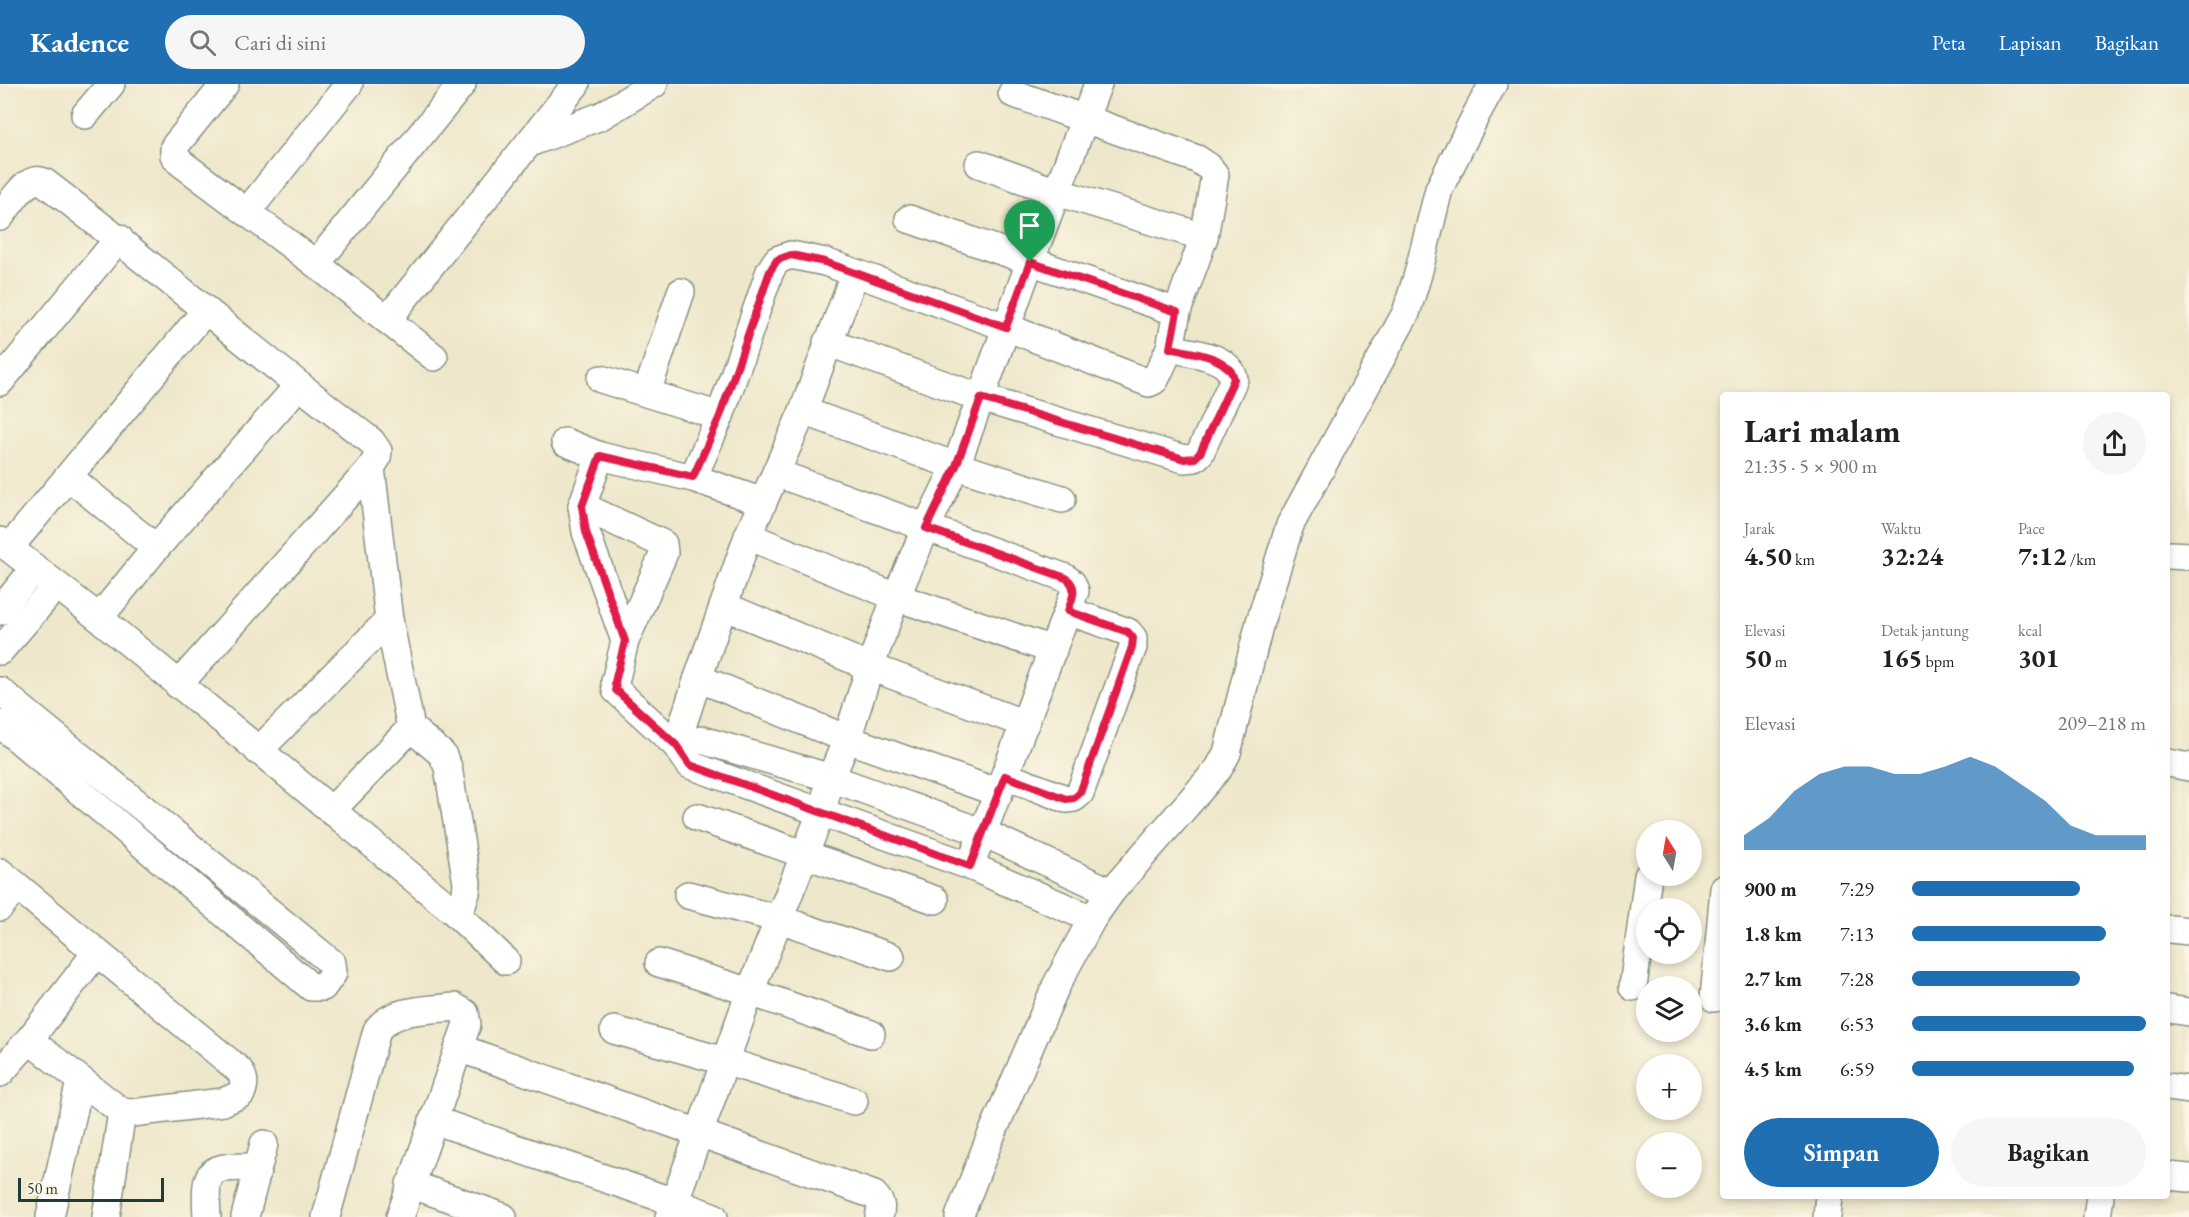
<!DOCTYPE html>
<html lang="id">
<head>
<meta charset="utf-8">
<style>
	:root { --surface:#fff; --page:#f6f6f6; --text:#202124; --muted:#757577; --accent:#1f6fb2 }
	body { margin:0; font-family:"EB Garamond",serif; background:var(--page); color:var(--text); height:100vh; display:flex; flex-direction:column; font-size:22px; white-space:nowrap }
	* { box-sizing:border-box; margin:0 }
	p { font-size:20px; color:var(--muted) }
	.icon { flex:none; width:33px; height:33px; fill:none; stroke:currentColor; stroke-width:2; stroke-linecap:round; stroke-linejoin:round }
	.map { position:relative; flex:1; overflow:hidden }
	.side { position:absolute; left:1720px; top:308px; width:450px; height:807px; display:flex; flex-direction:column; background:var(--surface); border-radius:6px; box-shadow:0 3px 9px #0003 }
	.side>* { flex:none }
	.needle { width:39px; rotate:349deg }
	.tools { position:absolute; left:1636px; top:736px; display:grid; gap:12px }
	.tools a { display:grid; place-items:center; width:66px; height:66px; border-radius:50%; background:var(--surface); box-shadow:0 3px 9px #0003; font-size:30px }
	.scale { position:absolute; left:18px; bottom:15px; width:146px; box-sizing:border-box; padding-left:6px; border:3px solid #1f3d34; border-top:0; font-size:16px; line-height:21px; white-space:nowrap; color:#1f3d34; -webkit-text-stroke:4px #fcf5e5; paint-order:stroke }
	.pin { position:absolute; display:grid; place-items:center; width:51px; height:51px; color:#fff; margin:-62px -26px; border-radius:50% 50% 50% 0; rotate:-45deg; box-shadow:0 0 6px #0007 }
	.pin .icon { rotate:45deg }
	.round { display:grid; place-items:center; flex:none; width:63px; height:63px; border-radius:32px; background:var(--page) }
	.summary { display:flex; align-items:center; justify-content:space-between; height:102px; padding:0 24px }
	h1 { font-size:33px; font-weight:700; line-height:45px }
	.stats { display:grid; grid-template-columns:repeat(3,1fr); gap:9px; height:102px; padding:6px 24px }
	.stats div { display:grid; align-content:center }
	.stats b { font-size:26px; font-weight:700 }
	.stats small { font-size:16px; font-weight:400 }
	.stats p { font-size:16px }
	.chart { height:168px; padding:12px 24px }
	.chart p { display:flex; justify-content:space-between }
	.chart svg { width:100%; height:108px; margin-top:6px; fill:var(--accent); opacity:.7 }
	.action { display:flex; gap:12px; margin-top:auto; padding:12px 24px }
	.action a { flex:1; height:69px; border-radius:36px; background:var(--accent); color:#fff; font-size:24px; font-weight:700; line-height:69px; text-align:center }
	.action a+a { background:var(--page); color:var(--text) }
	ul { padding:0 24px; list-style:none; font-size:20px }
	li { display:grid; grid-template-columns:96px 72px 1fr; align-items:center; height:45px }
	li i { height:15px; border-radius:8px; background:var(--accent) }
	header { display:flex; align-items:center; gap:36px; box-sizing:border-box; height:84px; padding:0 30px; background:var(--accent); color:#fff }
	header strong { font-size:28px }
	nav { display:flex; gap:33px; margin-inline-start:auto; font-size:21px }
	.search { width:420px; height:54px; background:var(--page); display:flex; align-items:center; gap:15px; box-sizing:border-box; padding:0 21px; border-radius:33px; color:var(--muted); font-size:22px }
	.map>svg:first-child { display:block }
</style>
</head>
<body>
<header>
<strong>Kadence</strong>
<div class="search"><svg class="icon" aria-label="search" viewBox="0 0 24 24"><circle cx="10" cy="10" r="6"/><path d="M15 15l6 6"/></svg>Cari di sini</div>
<nav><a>Peta</a><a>Lapisan</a><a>Bagikan</a></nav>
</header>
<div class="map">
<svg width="2189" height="1133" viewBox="0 0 2189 1133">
	<rect width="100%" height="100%" fill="#fcf5e5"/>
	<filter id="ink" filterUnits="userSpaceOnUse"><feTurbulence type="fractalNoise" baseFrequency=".0167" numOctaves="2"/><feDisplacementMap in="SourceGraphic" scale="12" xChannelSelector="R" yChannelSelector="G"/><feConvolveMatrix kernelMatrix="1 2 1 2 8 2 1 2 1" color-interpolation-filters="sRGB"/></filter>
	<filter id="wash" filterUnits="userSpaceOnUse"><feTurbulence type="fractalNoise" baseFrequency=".008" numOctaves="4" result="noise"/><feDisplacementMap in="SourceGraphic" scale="24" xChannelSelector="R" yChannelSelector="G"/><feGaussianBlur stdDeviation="1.35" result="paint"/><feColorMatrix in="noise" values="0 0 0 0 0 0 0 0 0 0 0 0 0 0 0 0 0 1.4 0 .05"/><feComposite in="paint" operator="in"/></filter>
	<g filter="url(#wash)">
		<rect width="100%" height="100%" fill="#eee7cb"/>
	</g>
	<g filter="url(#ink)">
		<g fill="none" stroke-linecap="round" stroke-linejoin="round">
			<defs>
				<g id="minor">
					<path d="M225,0L174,63V71L181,79L316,180L434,273"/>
					<path d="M85,31L111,0"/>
					<path d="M529,59L601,32L654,0"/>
					<path d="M979,80L1057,108L1204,153"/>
					<path d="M247,128L349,0"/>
					<path d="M0,133C10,121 26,90 44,98C155,182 260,273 371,357L378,367L377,374L371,384L389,536L411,644L331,727"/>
					<path d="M909,135L1177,228"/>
					<path d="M316,180L462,0"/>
					<path d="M387,236L576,0"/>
					<path d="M827,258L981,314L1184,375L1195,374L1200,369L1234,295C1229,271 1190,269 1170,264"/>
					<path d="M601,295L720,332"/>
					<path d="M0,298L119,154"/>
					<path d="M647,308L681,208"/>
					<path d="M803,327L956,382L1062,415"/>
					<path d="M565,358L600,372L693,394L763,418"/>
					<path d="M600,372L582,422L586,448L625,557L615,598L616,606L676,661L690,681L970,782L1092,835"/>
					<path d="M776,389L1066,494L1072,499L1075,507L970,782"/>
					<path d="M69,393L156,464"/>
					<path d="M693,394L720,332L770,187L777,176L791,171L825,178L1006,243L1149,299L1155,296L1170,264L1177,228L1204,153L1215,91L1209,83L1197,75L1012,9"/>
					<path d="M582,422L663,460L664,469L625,557"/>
					<path d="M748,452L896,513L1053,566"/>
					<path d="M0,457L99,534L452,826L506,877"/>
					<path d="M9,464L206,226"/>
					<path d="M2168,471L2189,472"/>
					<path d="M724,522L870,583L1025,640"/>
					<path d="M0,527L34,485"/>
					<path d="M99,534L156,464L298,302"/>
					<path d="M0,567L56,502"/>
					<path d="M698,594L847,655L999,709"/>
					<path d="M178,601L371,384"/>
					<path d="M0,607L332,879L333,889L323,903H311L0,640"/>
					<path d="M411,644L442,670L448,683L467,799L466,809L462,821L452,826"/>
					<path d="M676,661L698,594L748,452L803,327L855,189"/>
					<path d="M676,661L702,656L831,694L984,749L1111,808"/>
					<path d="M258,667L389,536"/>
					<path d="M2168,679L2189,683"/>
					<path d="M1006,692L1066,715L1074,714L1080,709L1133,563V554L1128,548L1068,527"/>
					<path d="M697,733L935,816"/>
					<path d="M0,788L239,986C245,995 245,1000 241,1010L223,1018L132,1029L122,1028L29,956L96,869"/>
					<path d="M688,811L779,835L891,873"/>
					<path d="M0,823L16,803"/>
					<path d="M2170,845L2189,847"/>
					<path d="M659,879L750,908L871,950"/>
					<path d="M1633,903L1648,792"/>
					<path d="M1714,914L1724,805"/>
					<path d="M2168,925L2189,928"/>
					<path d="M614,946L724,977L854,1017"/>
					<path d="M459,964L874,1111C881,1118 882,1123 879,1133"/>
					<path d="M0,989L29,956"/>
					<path d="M2168,1003L2189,1006"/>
					<path d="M433,1036L674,1118L714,1133"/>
					<path d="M2168,1092L2189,1094"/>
					<path d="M410,1100L503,1133"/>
					<path d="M50,1133L80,997"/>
					<path d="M106,1133L122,1028"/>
					<path d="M207,1133C204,1082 208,1083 257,1083"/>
					<path d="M245,1133L264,1060"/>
					<path d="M326,1133L377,946C393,924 430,926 455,923L465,929L467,940L400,1133"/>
					<path d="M669,1133L750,908L821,729L831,694L847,655L870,583L896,513L926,444L956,382L1030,178L1098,0"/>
					<path d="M959,1133L988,1059L1056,902L1092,835L1111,808L1219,684L1227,669L1260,538L1290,441L1406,229L1418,190L1439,105L1477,29L1493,0"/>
					<path d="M1827,1133L1829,1112"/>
					<path d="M2097,1133L2100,1112"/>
				</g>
			</defs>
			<use href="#minor" stroke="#869280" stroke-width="30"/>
			<use href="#minor" stroke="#fff" stroke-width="27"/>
		</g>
	</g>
	<g fill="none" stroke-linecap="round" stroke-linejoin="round" filter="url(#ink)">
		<defs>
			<path id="route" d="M791,171L825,178L1006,243L1030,178L1177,228L1170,264C1190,269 1229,271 1234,295L1200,369L1195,374L1184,375L981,314L956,382L926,444L1066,494C1079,504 1072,514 1068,527L1128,548L1133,554L1132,563L1080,709L1074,714L1066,715L1005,692L970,782L690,681L676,661L616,606L615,598L625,557L586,448L582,422L600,372L693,393L720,332L770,187L777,176Z"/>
		</defs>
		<use href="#route" stroke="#fff" stroke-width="12"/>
		<use href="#route" stroke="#e11d48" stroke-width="8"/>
	</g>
</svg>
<div class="tools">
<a><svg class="needle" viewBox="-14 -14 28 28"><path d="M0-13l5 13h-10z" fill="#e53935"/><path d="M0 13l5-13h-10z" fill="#757577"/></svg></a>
<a><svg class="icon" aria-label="locate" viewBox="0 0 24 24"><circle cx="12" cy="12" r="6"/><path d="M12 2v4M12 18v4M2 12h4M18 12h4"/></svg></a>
<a><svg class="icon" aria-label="layers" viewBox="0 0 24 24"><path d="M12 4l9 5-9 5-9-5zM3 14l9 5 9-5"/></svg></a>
<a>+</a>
<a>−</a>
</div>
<div class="scale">50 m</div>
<div class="pin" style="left:1030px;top:178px;background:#1e9e55"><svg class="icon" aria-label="arrive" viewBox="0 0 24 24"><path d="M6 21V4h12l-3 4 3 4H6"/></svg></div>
<section class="side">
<div class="summary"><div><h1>Lari malam</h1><p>21:35 · 5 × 900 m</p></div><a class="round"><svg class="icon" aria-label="share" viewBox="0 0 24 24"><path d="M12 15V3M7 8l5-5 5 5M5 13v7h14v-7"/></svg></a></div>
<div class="stats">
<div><p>Jarak</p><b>4.50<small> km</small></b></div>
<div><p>Waktu</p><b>32:24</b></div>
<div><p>Pace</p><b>7:12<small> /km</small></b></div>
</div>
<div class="stats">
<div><p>Elevasi</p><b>50<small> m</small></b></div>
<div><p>Detak jantung</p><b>165<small> bpm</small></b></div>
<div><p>kcal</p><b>301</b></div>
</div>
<div class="chart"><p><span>Elevasi</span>209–218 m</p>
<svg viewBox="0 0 160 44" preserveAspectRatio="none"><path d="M0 44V38L10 31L20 20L30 13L40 10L50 10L60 13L70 13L80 10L90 6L100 10L110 17L120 24L130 34L140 38L150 38L160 38V44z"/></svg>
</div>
<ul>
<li><b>900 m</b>7:29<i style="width:72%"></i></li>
<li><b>1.8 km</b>7:13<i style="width:83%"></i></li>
<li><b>2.7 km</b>7:28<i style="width:72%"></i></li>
<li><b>3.6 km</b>6:53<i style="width:100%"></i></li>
<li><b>4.5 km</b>6:59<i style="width:95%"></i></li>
</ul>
<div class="action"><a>Simpan</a><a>Bagikan</a></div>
</section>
</div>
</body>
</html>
